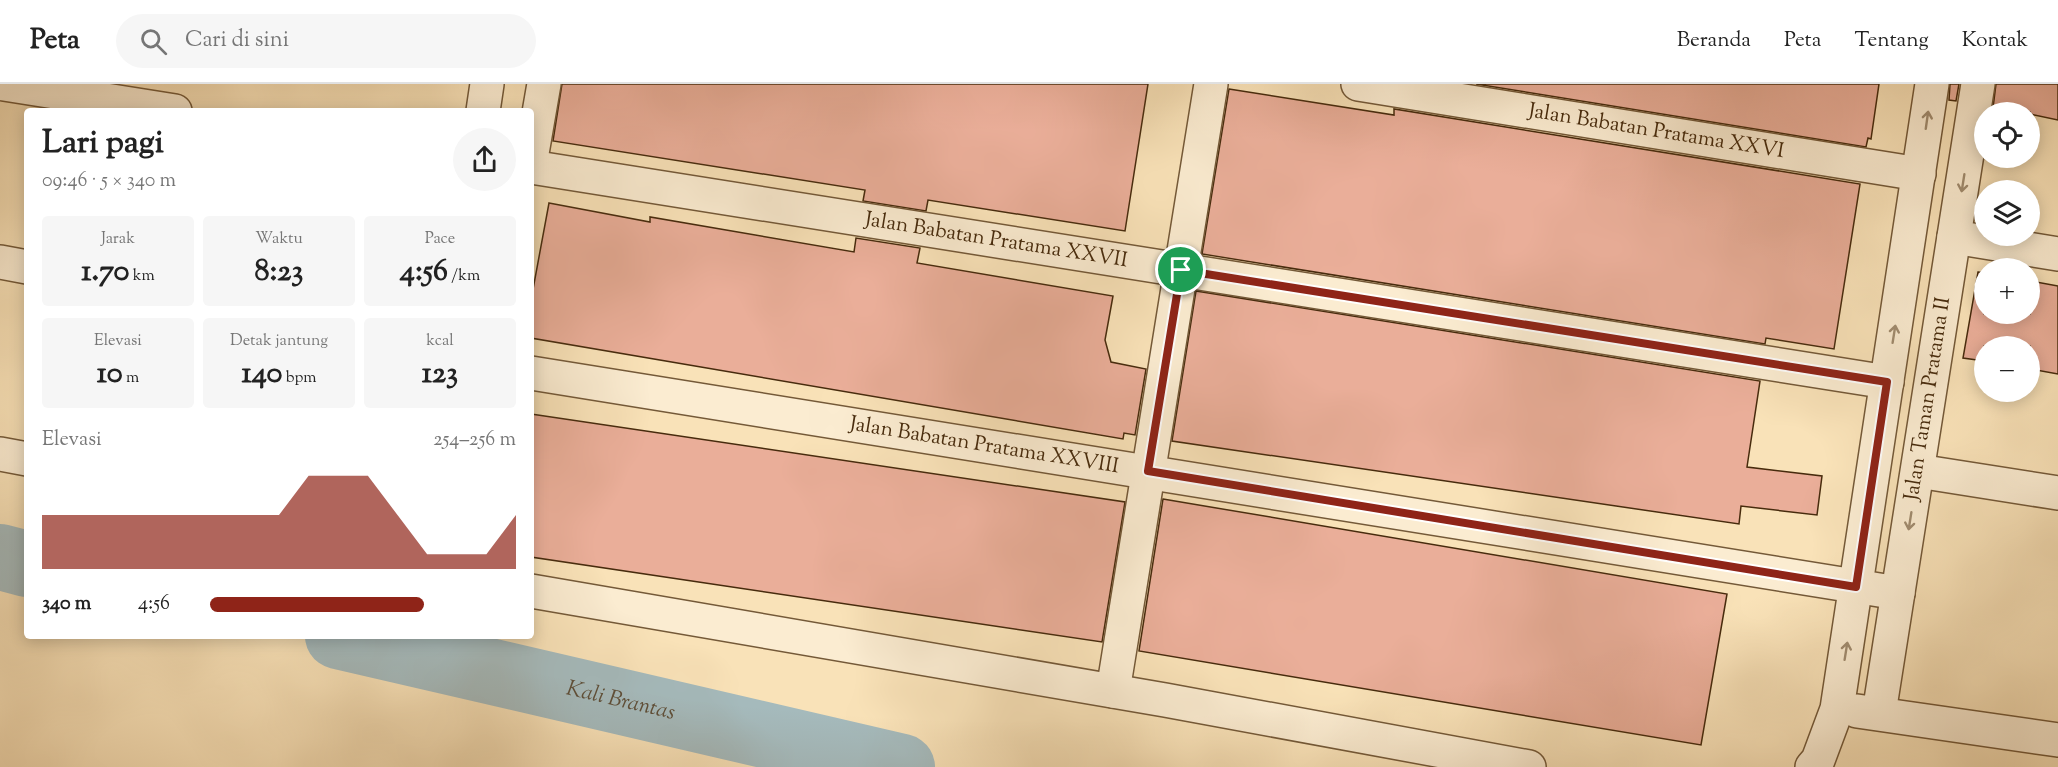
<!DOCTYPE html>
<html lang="id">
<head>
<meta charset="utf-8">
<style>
	:root { --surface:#fff; --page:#f6f6f6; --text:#222; --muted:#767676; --line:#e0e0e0; --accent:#8f2418 }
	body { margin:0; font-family:"Sorts Mill Goudy",serif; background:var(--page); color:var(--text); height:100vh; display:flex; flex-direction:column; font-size:22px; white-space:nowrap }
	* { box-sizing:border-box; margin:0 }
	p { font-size:20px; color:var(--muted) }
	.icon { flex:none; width:33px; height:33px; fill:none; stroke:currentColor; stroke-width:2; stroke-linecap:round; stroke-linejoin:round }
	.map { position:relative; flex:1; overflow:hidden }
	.sheet { position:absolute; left:24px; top:24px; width:510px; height:531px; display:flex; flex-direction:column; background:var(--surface); border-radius:6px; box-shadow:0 3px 15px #0003 }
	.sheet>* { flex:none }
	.buttons { position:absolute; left:1974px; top:18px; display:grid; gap:12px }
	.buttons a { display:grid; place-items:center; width:66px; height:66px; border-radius:50%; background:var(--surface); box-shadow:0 3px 15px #0003; font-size:30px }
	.pin { position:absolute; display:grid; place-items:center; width:51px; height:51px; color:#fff; margin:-26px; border:3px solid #fff; border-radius:50%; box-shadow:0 2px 6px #0007 }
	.round { display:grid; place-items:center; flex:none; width:63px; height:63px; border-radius:32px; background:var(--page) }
	.headline { display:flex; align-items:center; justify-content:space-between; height:102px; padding:0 18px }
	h1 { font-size:33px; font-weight:800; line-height:45px }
	.metrics { display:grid; grid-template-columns:repeat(3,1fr); gap:9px; height:102px; padding:6px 18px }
	.metrics div { display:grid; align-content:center; border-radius:6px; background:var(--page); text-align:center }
	.metrics b { font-size:30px; font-weight:800 }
	.metrics small { font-size:16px; font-weight:400 }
	.metrics p { font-size:16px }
	.chart { height:168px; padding:12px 18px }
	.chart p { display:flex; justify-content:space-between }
	.chart svg { width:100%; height:108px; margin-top:6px; fill:var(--accent); opacity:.7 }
	ul { padding:0 18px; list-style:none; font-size:20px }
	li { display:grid; grid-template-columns:96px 72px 1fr; align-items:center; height:45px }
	li i { height:15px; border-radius:8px; background:var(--accent) }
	header { display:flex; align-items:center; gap:36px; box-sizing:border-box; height:84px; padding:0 30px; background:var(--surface); border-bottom:2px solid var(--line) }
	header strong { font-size:28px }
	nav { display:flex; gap:33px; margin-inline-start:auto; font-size:21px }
	.search { width:420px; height:54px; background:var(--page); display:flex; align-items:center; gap:15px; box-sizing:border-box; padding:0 21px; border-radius:33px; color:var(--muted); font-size:22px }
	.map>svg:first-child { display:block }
</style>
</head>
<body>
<header>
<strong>Peta</strong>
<div class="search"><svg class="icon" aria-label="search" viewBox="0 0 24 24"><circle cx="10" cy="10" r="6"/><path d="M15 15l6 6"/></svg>Cari di sini</div>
<nav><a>Beranda</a><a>Peta</a><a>Tentang</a><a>Kontak</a></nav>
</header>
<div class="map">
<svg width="2058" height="683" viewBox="0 0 2058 683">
	<rect width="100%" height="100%" fill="#f9e2b8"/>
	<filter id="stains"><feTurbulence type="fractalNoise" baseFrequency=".00333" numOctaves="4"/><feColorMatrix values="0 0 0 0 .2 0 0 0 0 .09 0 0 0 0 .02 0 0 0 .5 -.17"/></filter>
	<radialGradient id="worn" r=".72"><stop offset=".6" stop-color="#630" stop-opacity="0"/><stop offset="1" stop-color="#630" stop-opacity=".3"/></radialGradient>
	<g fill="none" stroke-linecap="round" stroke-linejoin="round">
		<g stroke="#a5babc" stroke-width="66">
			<path d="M0,473L27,480"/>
			<path id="s1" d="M338,552L902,683"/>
		</g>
	</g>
	<g fill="#eaae99" stroke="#472b0d" stroke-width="1.5">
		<path d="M562,0H1148L1125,147L928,116L926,127L863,117L865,106L553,57Z"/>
		<path d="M1476,0H1879L1871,55L1868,54L1866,63Z"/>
		<path d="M1950,0H1959L1956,17L1949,16Z"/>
		<path d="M1996,0H2058V36L2030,30V28L1993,24Z"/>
		<path d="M1229,5L1394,31V25L1860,100L1834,265L1766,254L1765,260L1202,170Z"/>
		<path d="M549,119L650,138V133L854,168L856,154L920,164L917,179L1113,212L1105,256L1111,278L1146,285L1135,351L1124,349L1123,355L531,254V216Z"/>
		<path d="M1978,188L1984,189V230H2030V197L2058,202V290L2030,285V262H1984V277L1963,274Z"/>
		<path d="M1196,207L1760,297L1747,383L1822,392L1817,431L1741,422L1739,440L1172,357Z"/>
		<path d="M531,330L1125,418L1102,558L531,473Z"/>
		<path d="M1163,415L1727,510L1701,661L1139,567Z"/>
	</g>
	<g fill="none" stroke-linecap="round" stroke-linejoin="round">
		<defs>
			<g id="minor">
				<path d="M4,0L175,27"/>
				<path id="s2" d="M1358,0L1919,90"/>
				<path d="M483,27L487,0"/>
				<path d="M531,75L544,0"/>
				<path id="s3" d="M531,83L1887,298"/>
				<path d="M1954,153L2058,170"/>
				<path d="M0,178L27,183"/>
				<path id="s4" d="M531,289L1898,509"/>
				<path d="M0,370L27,375"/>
				<path d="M1918,387L2058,409"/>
				<path d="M531,507L1165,616L1529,683"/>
				<path d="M1113,607L1211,0"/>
				<path d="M1857,627L2058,656"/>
				<path id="s5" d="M1879,629L1978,0"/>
				<path d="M1812,683L1818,676L1837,625L1932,0"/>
			</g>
		</defs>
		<use href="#minor" stroke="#745938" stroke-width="36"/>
		<use href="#minor" stroke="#fbecd1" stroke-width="33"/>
	</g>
	<defs><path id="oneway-shaft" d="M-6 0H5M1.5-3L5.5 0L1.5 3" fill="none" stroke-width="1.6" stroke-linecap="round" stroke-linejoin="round" transform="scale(1.5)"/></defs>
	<g stroke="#a18c6f">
		<use href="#oneway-shaft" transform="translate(1927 36) rotate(-82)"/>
		<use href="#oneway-shaft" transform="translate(1963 99) rotate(99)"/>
		<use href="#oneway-shaft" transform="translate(1894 250) rotate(-81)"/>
		<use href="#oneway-shaft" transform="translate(1910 437) rotate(99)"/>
		<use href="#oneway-shaft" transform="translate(1846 567) rotate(-81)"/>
	</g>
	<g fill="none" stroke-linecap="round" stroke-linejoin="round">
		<defs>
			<path id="route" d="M1181,186L1887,298L1856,503L1148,387Z"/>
		</defs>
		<use href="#route" stroke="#fff" stroke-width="12"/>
		<use href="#route" stroke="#8f2418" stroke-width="8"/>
	</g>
	<g text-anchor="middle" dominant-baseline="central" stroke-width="4.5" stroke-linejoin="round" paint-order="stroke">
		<g font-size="21" fill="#472b0d" stroke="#fbecd1">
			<text stroke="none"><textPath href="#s2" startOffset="302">Jalan Babatan Pratama XXVI</textPath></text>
			<text stroke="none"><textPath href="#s3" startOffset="471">Jalan Babatan Pratama XXVII</textPath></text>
			<text stroke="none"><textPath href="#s5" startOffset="318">Jalan Taman Pratama II</textPath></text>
			<text stroke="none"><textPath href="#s4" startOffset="459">Jalan Babatan Pratama XXVIII</textPath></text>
		</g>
		<g font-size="22" font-style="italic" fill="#5e4f39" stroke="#fbecd1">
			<text stroke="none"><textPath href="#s1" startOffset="290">Kali Brantas</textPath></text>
		</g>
	</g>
	<rect width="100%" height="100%" filter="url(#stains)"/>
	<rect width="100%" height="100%" fill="url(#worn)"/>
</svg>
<div class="buttons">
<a><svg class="icon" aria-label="locate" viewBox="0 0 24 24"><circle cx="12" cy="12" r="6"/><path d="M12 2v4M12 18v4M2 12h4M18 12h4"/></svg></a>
<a><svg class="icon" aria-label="layers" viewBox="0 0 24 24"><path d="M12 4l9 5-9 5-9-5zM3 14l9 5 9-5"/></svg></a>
<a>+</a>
<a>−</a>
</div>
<div class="pin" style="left:1181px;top:186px;background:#1e9e55"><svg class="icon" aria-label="arrive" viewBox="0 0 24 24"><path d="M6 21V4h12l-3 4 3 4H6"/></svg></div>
<section class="sheet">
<div class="headline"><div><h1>Lari pagi</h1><p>09:46 · 5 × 340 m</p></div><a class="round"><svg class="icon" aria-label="share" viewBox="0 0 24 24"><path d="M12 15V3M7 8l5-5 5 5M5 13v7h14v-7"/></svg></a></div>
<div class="metrics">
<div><p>Jarak</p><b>1.70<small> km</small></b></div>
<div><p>Waktu</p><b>8:23</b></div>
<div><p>Pace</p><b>4:56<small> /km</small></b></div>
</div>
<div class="metrics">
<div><p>Elevasi</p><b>10<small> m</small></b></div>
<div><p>Detak jantung</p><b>140<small> bpm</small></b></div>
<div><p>kcal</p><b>123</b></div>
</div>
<div class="chart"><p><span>Elevasi</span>254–256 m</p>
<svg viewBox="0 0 160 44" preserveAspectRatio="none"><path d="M0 44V22L10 22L20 22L30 22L40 22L50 22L60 22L70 22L80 22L90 6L100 6L110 6L120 22L130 38L140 38L150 38L160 22V44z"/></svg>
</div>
<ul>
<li><b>340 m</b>4:56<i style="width:70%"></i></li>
</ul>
</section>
</div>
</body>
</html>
